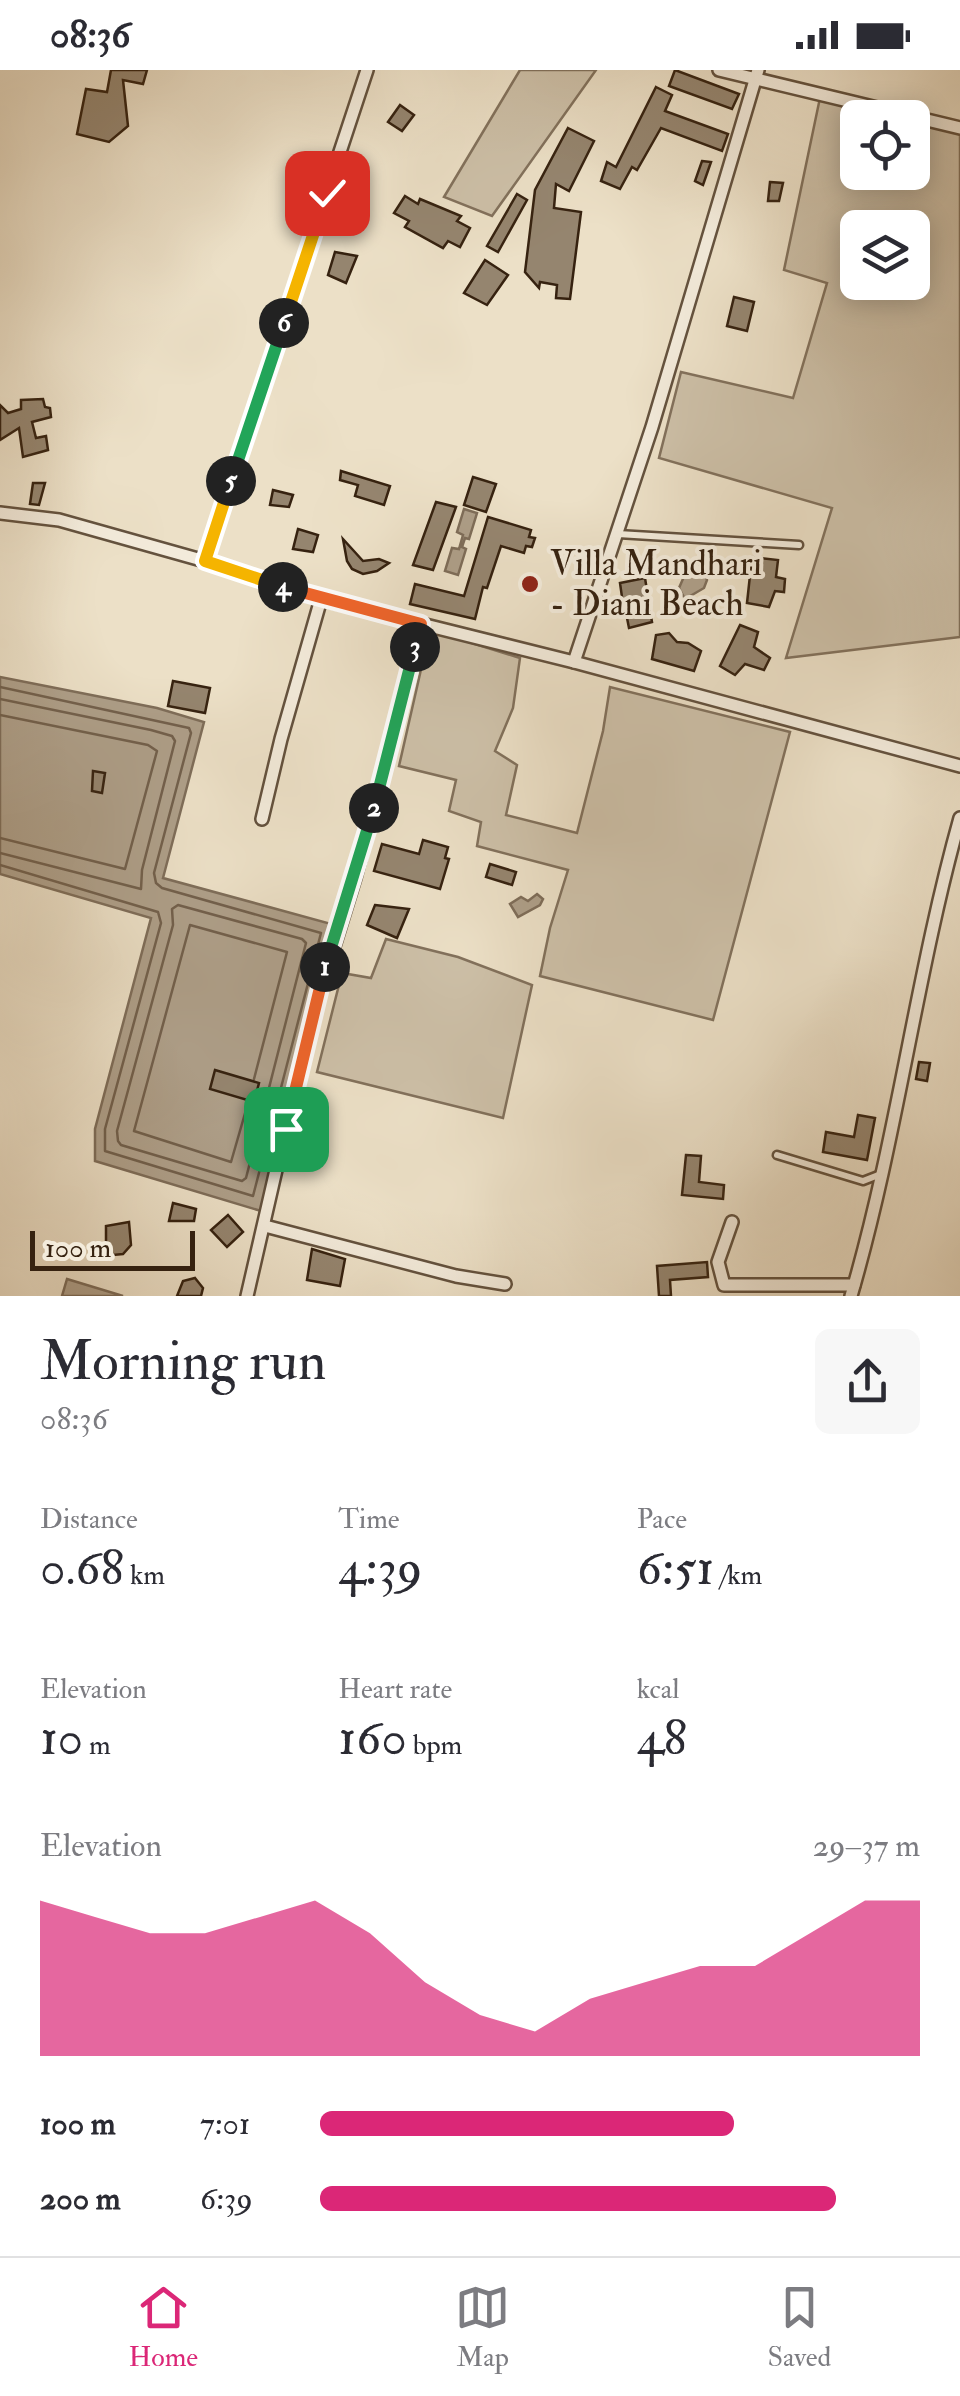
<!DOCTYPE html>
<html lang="en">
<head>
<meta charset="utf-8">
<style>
	:root { --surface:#fff; --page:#f7f7f7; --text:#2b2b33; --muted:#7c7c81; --line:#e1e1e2; --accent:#db2777 }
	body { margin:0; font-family:"IM FELL Double Pica",serif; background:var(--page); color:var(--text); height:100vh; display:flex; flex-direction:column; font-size:38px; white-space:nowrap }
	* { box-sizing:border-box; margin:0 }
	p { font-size:32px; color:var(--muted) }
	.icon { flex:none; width:55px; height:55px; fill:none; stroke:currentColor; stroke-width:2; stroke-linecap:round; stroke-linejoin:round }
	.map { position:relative; height:1226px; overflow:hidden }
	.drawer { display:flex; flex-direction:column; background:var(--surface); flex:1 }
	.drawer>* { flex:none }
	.buttons { position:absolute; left:840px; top:30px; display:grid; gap:20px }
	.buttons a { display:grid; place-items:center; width:90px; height:90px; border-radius:15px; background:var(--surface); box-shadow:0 5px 25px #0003; font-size:50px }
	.scale { position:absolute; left:30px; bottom:25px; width:165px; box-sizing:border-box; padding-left:10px; border:5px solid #362210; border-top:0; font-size:28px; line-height:35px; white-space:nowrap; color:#362210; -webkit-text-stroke:8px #f3ebdb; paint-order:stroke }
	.pin { position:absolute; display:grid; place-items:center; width:85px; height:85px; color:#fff; margin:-42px; border-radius:20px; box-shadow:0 5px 15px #0006 }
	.km { position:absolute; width:50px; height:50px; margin:-25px; border-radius:50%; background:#222; color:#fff; font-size:28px; line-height:50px; text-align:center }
	.round { display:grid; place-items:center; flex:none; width:105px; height:105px; border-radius:15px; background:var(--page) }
	.overview { display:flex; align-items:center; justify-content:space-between; height:170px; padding:0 40px }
	h1 { font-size:55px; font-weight:600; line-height:75px }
	.stats { display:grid; grid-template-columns:repeat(3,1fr); gap:15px; height:170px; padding:10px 40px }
	.stats div { display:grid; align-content:center }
	.stats b { font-size:50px; font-weight:600 }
	.stats small { font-size:28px; font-weight:400 }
	.stats p { font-size:28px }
	.chart { height:280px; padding:20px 40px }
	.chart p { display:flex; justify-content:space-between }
	.chart svg { width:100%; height:180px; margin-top:10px; fill:var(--accent); opacity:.7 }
	ul { padding:0 40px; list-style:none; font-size:32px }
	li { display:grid; grid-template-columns:160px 120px 1fr; align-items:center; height:75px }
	li i { height:25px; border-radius:12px; background:var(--accent) }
	.status { display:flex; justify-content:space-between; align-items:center; height:70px; padding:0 50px; background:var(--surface); direction:ltr }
	.status svg { height:28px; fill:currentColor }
	.menu { display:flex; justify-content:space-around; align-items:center; height:140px; border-top:2px solid var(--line); background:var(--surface); font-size:28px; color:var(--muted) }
	.menu a { display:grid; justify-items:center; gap:5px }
	.menu .selected { color:var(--accent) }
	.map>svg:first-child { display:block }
</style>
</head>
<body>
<div class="status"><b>08:36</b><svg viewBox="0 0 49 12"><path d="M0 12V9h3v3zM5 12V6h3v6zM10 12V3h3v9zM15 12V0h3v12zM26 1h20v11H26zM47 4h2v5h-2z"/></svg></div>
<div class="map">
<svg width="960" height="1226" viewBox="0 0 960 1226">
	<rect width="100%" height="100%" fill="#ece0c7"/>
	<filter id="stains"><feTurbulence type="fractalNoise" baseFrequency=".002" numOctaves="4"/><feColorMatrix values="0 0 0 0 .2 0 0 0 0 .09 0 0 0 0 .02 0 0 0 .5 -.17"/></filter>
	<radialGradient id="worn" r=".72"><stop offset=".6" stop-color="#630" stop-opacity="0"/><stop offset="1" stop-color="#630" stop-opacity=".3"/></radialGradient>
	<g fill="#cdc0a8" stroke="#82715c" stroke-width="2.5" fill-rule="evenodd">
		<path d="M520,0H596L492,146L444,127Z"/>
		<path d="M821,23L908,47L858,48V102H912L913,49L960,62V567L786,588L832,438L659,388L681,302L793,328L827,213L784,200ZM858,158H912V212H858Z"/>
		<path d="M430,560L520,588L513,638L495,681L517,695L506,745L577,763L603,661L610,617L790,662L713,950L540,906L550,858L568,800L477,776L481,752L449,741L456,710L399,696Z"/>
		<path d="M386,869L458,887L532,915L503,1048L317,1002L342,903L371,908Z"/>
	</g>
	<g fill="#ae9f89" stroke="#7e6d59" stroke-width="2.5">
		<path d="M464,439L477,443L469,469L465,468L462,477L466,479L458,505L445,501L452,478L459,479L463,465L457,462Z"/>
		<path d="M682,487L690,502L700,494L707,510L704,518L685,529L679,518L686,502L677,498L674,491Z"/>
		<path d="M0,607L157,638L204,652L163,808L335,855L306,956L261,1141L95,1091V1059L151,848L0,804Z"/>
		<path d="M537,824L543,829L540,835L518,847L510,834L521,827L528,831Z"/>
		<path d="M67,1209L123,1226H62Z"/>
	</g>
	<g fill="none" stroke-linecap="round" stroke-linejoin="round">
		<g stroke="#72604c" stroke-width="2.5">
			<path d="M0,617L189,658L191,663L154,803L156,813L162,818L321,863L253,1126L105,1081V1059L161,853L158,842L0,795"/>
			<path d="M0,629L151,660L172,666L175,671L142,800L141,819L0,783"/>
			<path d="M0,645L148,675L157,681L125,799L0,768"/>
			<path d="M178,835L302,869L306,873L246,1108L242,1111L121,1075L118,1071L117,1061L173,855L172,839Z"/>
			<path d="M248,1033L231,1092L134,1061L190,855L287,882L254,1009"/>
		</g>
	</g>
	<g fill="#95856f" stroke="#362210" stroke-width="2.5">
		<path d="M111,0H147L143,14L123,10L128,56L109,72L77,64L86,19L107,22Z"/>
		<path d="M675,0L739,24L732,39L669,16Z"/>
		<path d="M656,17L672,25L665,41L728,64L722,81L661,58L637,100L632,97L620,119L601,111L607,92L616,97Z"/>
		<path d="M400,35L414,45L402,61L388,52Z"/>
		<path d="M568,58L594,71L569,121L556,114L554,138L581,142L570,229L556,228L557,215L540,212L539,218L525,202L535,120Z"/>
		<path d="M702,91L711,92L703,115L695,111Z"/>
		<path d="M770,112L783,113L779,131H768Z"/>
		<path d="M517,124L527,130L498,182L487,176Z"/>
		<path d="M405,126L418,134L420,129L461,146L457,151L470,158L460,177L448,171L443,178L405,157L409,151L394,143Z"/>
		<path d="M335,182L357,186L346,213L328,205Z"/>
		<path d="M485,190L508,205L487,235L464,223Z"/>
		<path d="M734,227L754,232L747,261L727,256Z"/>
		<path d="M43,329L45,337L50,338L51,347L32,352L36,368L46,366L48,380L23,387L19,358L0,370V335L8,343L21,339V330Z"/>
		<path d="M341,401L390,416L384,435L355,426L358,415L340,410Z"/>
		<path d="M473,407L496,414L486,442L464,435Z"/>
		<path d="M33,413H45L39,435L30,434Z"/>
		<path d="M273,420L293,425L289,437L270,435Z"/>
		<path d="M436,432L456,437L433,500L413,495Z"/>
		<path d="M488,447L531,460L529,467L535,468L532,477L526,476L524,483L501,476L487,518L483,517L475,549L410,534L415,514L464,526Z"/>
		<path d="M298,459L318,465L313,482L293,479Z"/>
		<path d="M343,469L363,491L379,489L389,493L377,501L363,504L352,499L347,491Z"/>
		<path d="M752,487L778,490L776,507L785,509L784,522L775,521L769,537L747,533Z"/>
		<path d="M645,508L652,552L629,558L626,543L611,545L608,530L622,527L620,513Z"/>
		<path d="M740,555L758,562L754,577L770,588L764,600L745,594L735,605L720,596Z"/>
		<path d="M669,563L677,572L688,573L701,581L694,601L652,589L656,565Z"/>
		<path d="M173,611L210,618L205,643L168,636Z"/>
		<path d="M93,701L105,703L102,723L92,721Z"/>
		<path d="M423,770L448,777L445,788L449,789L440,819L374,801L382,774L419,784Z"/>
		<path d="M490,794L516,802L512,815L486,807Z"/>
		<path d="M375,835L409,839L397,868L367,855Z"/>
		<path d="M919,992L930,993L927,1011L916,1009Z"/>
		<path d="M215,1000L259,1013L254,1032L210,1019Z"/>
		<path d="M858,1045L875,1048L867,1090L823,1082L826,1062L854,1067Z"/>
		<path d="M686,1085L701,1086L699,1112L724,1115L723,1129L682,1125Z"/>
		<path d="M173,1133L196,1139L194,1151H169Z"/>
		<path d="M228,1145L243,1162L227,1177L211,1160Z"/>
		<path d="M129,1152L131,1175L123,1184L113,1185L106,1177V1156Z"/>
		<path d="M312,1179L345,1189L340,1216L307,1210Z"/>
		<path d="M707,1192L708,1207L670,1210L671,1226H659L657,1196Z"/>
		<path d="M195,1208L203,1218L201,1226H177L183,1211Z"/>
	</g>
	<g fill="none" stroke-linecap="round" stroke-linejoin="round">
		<defs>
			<g id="service">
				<path d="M618,464L799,475"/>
				<path d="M777,1085L863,1111L881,1104"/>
			</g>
			<g id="minor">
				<path d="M719,0L960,58"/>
				<path d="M0,443L59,450L205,491L321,529L574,592L960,696"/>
				<path d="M205,491L367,0"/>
				<path d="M574,592L652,357L758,0"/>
				<path d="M262,749L281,669L321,529"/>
				<path d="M732,1152L718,1192L724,1215H854"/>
				<path d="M265,1156L456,1206L505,1214"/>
				<path d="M247,1226L308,961L355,808L421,555"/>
				<path d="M851,1226C897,1069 916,905 960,748"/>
			</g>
		</defs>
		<use href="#service" stroke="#64523e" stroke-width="11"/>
		<use href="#minor" stroke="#64523e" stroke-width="16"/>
		<use href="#service" stroke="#f3ebdb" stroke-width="6"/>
		<use href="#minor" stroke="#f3ebdb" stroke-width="11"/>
	</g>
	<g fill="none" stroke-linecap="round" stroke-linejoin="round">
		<defs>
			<path id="split-1" d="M286,1059L325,897"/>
			<path id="split-2" d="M325,897L374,738"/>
			<path id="split-3" d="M374,738L415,577"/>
			<path id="split-4" d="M283,517L421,554L415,577"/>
			<path id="split-5" d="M231,411L205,491L283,517"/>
			<path id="split-6" d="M231,411L284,253"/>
			<path id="split-7" d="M284,253L327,123"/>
		</defs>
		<use href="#split-1" stroke="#fff" stroke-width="20"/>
		<use href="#split-2" stroke="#fff" stroke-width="20"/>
		<use href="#split-3" stroke="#fff" stroke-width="20"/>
		<use href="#split-4" stroke="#fff" stroke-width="20"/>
		<use href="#split-5" stroke="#fff" stroke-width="20"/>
		<use href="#split-6" stroke="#fff" stroke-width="20"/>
		<use href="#split-7" stroke="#fff" stroke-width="20"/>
		<use href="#split-1" stroke="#f0652b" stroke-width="12"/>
		<use href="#split-2" stroke="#22a559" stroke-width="12"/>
		<use href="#split-3" stroke="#22a559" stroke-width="12"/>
		<use href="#split-4" stroke="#f0652b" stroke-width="12"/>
		<use href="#split-5" stroke="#f5b400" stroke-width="12"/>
		<use href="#split-6" stroke="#22a559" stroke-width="12"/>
		<use href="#split-7" stroke="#f5b400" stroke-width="12"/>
	</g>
	<circle fill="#8f2418" stroke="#f3ebdb" stroke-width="4" cx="530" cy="514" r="10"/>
	<g text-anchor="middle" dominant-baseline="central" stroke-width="8" stroke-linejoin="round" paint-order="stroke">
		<g font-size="35" fill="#362210" stroke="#f3ebdb" text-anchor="start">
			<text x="550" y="494">Villa Mandhari<tspan x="550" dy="40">- Diani Beach</tspan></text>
		</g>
	</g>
	<rect width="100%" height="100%" filter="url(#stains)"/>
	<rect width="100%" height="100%" fill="url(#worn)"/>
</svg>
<div class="buttons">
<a><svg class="icon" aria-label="locate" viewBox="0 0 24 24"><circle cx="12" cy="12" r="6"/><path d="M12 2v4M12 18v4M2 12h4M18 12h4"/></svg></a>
<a><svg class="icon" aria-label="layers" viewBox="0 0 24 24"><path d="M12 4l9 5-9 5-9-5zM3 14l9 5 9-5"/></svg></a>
</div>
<div class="scale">100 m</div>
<div class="pin" style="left:286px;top:1059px;background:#1e9e55"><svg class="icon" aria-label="arrive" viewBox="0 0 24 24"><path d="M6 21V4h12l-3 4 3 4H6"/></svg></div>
<div class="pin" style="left:327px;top:123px;background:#d93025"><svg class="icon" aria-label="check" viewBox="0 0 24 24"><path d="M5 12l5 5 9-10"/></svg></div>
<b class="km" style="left:325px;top:897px">1</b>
<b class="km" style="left:374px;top:738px">2</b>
<b class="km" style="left:415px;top:577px">3</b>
<b class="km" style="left:283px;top:517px">4</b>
<b class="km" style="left:231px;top:411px">5</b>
<b class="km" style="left:284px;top:253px">6</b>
</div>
<section class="drawer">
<div class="overview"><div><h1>Morning run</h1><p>08:36</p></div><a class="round"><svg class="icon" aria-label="share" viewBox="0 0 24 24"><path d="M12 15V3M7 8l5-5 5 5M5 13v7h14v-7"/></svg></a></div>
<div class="stats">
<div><p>Distance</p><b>0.68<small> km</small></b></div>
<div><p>Time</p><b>4:39</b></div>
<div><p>Pace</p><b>6:51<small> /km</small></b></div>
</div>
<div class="stats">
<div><p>Elevation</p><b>10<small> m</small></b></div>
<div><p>Heart rate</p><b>160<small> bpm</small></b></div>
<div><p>kcal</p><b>48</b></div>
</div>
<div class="chart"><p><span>Elevation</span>29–37 m</p>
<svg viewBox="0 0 160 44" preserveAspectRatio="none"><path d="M0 44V6L10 10L20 14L30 14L40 10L50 6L60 14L70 26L80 34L90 38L100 30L110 26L120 22L130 22L140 14L150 6L160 6V44z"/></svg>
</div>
<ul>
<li><b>100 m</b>7:01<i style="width:69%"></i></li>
<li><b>200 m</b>6:39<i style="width:86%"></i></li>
</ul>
</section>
<nav class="menu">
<a class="selected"><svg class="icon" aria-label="home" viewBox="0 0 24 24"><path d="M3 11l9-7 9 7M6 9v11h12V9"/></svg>Home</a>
<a><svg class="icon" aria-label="map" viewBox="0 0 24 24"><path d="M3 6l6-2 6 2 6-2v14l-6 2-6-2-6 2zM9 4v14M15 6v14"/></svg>Map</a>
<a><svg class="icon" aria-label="saved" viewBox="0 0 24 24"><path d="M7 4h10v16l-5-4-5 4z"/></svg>Saved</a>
</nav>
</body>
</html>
